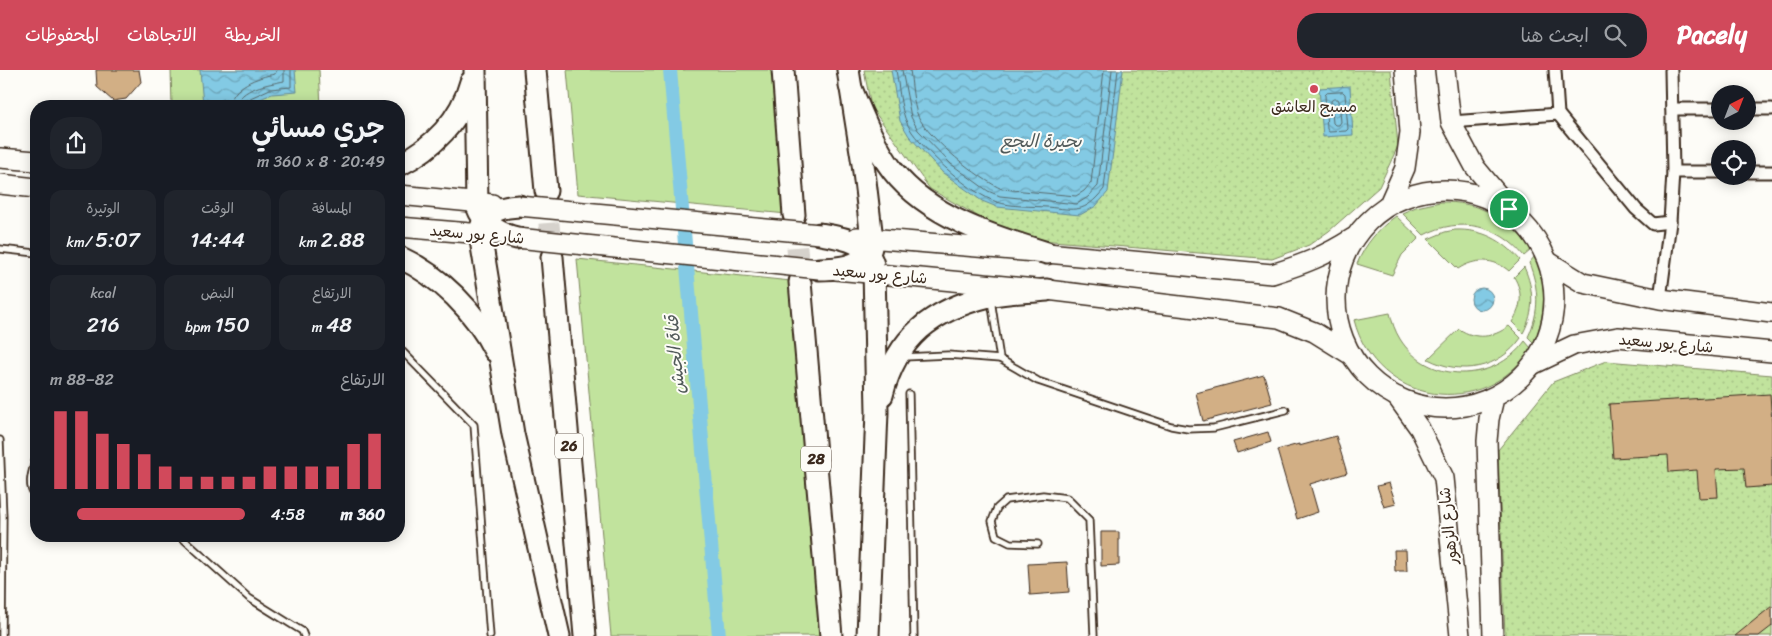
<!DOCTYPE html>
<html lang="ar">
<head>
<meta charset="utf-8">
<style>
	:root { --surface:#171b24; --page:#20242c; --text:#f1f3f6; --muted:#9ea1a6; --accent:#d1495b }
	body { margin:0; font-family:Sriracha,"Playpen Sans Arabic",sans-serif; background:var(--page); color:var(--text); direction:rtl; height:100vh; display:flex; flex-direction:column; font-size:19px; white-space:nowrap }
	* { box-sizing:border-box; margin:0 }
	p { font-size:16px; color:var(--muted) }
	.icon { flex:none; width:28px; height:28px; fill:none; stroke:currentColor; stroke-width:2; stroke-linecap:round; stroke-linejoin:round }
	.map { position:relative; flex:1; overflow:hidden; direction:ltr }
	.panel { position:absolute; left:30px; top:30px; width:375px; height:442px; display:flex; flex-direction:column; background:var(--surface); border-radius:20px; box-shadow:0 2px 12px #0003; direction:rtl }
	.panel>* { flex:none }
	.needle { width:32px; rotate:42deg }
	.buttons { position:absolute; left:1711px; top:15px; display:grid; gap:10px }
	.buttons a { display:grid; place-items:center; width:45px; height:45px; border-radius:50%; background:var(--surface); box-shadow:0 2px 12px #0003; font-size:25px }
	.pin { position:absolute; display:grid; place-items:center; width:42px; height:42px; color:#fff; margin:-21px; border:2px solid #fff; border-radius:50%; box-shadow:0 1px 5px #0007 }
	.round { display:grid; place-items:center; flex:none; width:52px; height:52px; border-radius:20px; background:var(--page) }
	.head { display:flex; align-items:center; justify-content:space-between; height:85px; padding:0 20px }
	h1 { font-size:28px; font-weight:600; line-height:38px }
	.figures { display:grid; grid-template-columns:repeat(3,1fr); gap:8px; height:85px; padding:5px 20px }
	.figures div { display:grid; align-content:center; border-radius:12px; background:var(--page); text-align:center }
	.figures b { font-size:21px; font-weight:600 }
	.figures small { font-size:14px; font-weight:400 }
	.figures p { font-size:14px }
	.chart { height:140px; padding:10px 20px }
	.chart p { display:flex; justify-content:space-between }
	.chart svg { width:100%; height:90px; margin-top:5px; stroke:var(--accent); stroke-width:6 }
	ul { padding:0 20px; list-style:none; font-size:16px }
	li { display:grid; grid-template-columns:80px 60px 1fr; align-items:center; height:38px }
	li i { height:12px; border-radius:6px; background:var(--accent) }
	header { display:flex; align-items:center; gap:30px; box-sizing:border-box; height:70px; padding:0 25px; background:var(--accent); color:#fff }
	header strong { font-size:24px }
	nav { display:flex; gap:28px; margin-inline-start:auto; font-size:18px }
	.search { width:350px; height:45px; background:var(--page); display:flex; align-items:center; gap:12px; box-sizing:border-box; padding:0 18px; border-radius:20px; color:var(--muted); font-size:19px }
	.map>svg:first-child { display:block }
</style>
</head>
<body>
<header>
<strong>Pacely</strong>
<div class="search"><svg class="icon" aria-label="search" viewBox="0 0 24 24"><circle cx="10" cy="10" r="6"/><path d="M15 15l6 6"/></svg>ابحث هنا</div>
<nav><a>الخريطة</a><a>الاتجاهات</a><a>المحفوظات</a></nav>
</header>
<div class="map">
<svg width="1772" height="566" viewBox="0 0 1772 566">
	<defs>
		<pattern id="park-dots" width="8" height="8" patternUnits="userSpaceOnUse" patternTransform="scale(1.25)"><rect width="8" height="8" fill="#c1e39d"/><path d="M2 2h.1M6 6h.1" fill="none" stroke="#a7c387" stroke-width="1.8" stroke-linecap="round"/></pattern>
		<pattern id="water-waves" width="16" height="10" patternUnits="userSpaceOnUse" patternTransform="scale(1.25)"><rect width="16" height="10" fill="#83cae4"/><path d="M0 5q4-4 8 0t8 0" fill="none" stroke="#6ca4b8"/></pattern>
	</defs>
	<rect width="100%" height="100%" fill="#fdfcf7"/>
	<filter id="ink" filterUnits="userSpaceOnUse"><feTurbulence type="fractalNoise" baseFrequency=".02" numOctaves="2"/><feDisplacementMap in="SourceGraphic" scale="10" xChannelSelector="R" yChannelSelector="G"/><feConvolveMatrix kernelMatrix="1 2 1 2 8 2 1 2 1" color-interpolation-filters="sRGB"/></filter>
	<g filter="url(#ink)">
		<g fill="#c1e39d" stroke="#7e865e">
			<path d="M171,0H319L321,36H172Z"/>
			<path d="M567,0H774L787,144L578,124Z"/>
			<path d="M1440,132C1478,131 1510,148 1531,180L1524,186C1499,155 1460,146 1424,165L1402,143L1416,137Z"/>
			<path d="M1396,146L1419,168L1402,185L1392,205L1357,194C1365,174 1379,158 1396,146Z"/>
			<path d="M1455,160C1482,159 1503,170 1520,190L1509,201C1494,188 1475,188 1458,199L1428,169L1445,162Z"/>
			<path d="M1535,186C1547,216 1546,244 1534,273L1528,267C1540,241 1539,218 1529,193Z"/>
			<path d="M577,189L791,211L823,566H611Z"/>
			<path d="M1524,197C1534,219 1535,241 1523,263L1512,252C1522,237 1523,222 1514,207Z"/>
			<path d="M1390,243C1392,252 1395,261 1400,269C1428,314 1494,314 1525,271L1531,278C1484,351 1376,335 1354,250Z"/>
			<path d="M1509,256L1521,268C1499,299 1461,306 1428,289L1459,259C1476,270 1493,268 1509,256Z"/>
		</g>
		<g fill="url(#park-dots)" stroke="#7e865e">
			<path d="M864,0H1391L1398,76L1379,117L1329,161L1309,175L1272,189L1016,168L930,119L871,37Z"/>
			<path d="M1606,291L1772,305V566H1505L1498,380L1553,312Z"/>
		</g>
		<g fill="url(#water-waves)" stroke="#668a95">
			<path d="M200,0H295L297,22L272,24L244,36H207L203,35Z"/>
			<path d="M891,0H1123L1108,122L1096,136L1080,145L997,137L982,131L943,103L909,66L900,51Z"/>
			<path d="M1350,16L1353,65L1323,67L1319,18Z"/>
			<circle cx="1482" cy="229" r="11"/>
		</g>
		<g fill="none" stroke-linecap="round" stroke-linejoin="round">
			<g stroke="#586a6d" stroke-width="1">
				<path d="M896,0C900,21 900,45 912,62C928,84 971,124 997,132C1012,137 1031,136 1047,137C1076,140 1084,144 1104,119L1118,0"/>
				<path d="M902,0L911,47L918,60L951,94L988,121L1000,126L1077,134L1088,127L1098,116L1112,0"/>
				<path d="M910,0C912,13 913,34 918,46C929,69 979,109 1002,119L1076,126L1084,121L1091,113L1104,0"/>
				<path d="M1343,22L1345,24L1348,59L1346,61L1329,62L1327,59L1325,25L1327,23Z"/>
				<path d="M1334,29H1338L1339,31L1341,52L1339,55H1335L1333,53L1331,31Z"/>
				<path d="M230,36C231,16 258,7 275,4L277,0"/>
				<path d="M237,36C238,18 270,14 284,11V0"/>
				<path d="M244,36L246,30L270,19L291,17V0"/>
			</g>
			<path stroke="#83cae4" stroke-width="14" d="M670,0L719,566"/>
		</g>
		<g fill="#d2af85" stroke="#3b2a1e">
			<path d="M96,0H139L141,12L126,29L113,31L97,17Z"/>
			<path d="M1264,305L1272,333L1203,351L1196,323Z"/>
			<path d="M1770,324L1772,353V416L1746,418L1744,398L1716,399L1718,427L1699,428L1697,400L1669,402L1668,385L1613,388L1609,334Z"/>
			<path d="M1268,362L1271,372L1237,383L1233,372Z"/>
			<path d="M1336,366L1347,403L1310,414L1318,442L1297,449L1277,380L1299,374V376Z"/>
			<path d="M1389,413L1396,434L1384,437L1377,416Z"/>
			<path d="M1101,462H1119V495L1101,496Z"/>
			<path d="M1394,480H1406L1407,501H1395Z"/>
			<path d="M1067,492L1069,522L1030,525L1028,494Z"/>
			<path d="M1772,536V556L1759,566H1735Z"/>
		</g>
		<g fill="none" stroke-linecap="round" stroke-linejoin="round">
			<g stroke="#d6d2cc" stroke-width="21" stroke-dasharray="21 11" stroke-linecap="butt">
				<path d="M546,121L552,187"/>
				<path d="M794,145L800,212"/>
			</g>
			<defs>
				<g id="service">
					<path d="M0,179L36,183"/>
					<path d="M991,230L1000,289"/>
					<path d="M399,278L474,355L490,566"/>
					<path d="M904,287L948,285L1000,289L1038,311L1171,356L1188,359L1214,358L1286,340"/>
					<path d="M909,324L914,566"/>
					<path d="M0,370L3,447L2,566"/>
					<path d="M36,388C32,402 26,415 36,428"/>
					<path d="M180,466L249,528L297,558L302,561L304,566"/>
					<path d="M1038,474L1010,473L996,466L992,451L997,438L1006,430L1043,425L1067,428L1089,450L1094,566"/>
				</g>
				<g id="minor">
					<path d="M1555,0L1558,44L1636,139L1653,154L1670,152"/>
					<path d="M1672,39H1720"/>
					<path d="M1748,39H1772"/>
					<path d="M1451,52L1558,44"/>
					<path d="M1673,102H1720"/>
					<path d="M1748,102H1772"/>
					<path d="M1660,229L1670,152L1673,102L1671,0"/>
				</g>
				<g id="primary">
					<path d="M1445,0L1451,52L1475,97L1504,132"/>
					<path d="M0,88L36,91"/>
					<path d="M0,114L36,118"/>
					<circle cx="1445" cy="229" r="109"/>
					<path d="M399,125L492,134"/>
					<path d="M1389,134L1405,98L1410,62L1405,0"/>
					<path d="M399,157L494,165"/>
					<path d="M857,167L1047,183L1272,204C1304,194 1325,186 1353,168"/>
					<path d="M1549,192L1583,213L1660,229L1772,243"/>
					<path d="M836,200L1047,220L1279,248L1314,262L1351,285"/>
					<path d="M1534,294L1574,275L1618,267L1772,282"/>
					<path d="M1397,327L1420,359L1444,408L1460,566"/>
					<path d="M1493,566L1487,371L1489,349L1494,328"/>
				</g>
				<g id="motorway">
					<path d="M475,0L477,136C484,155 499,164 517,168"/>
					<path d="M535,0L546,121"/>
					<path d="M783,0L794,145"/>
					<path d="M850,16C862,45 874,76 893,101C929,147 994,167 1047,183"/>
					<path d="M399,95C433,78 461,50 471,12"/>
					<path d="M519,136C499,137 482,142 480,164L513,364L559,566"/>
					<path d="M820,164C845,168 869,171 874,199L877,342L868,566"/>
					<path d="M399,187C440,206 475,241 495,281"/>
					<path d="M552,187L585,566"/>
					<path d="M819,199C840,199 872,196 872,169L863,94L848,0"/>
					<path d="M800,212L831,566"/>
					<path d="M882,325C897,267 932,240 989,226C1007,222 1028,222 1047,220"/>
				</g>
			</defs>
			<use href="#service" stroke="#3b2a1e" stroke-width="9"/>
			<use href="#minor" stroke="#3b2a1e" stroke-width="15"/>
			<use href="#primary" stroke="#3b2a1e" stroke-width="22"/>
			<use href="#motorway" stroke="#3b2a1e" stroke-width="25"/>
			<use href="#service" stroke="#fdfcf7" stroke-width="5.5"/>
			<use href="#minor" stroke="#fdfcf7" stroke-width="11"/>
			<use href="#primary" stroke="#fdfcf7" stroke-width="19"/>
			<use href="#motorway" stroke="#fdfcf7" stroke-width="21"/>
			<defs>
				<g id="primary-bridge">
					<path d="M519,136L820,164"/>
					<path d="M517,168L819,199"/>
				</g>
			</defs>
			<use href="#primary-bridge" stroke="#3b2a1e" stroke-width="22" stroke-linecap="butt"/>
			<use href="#primary-bridge" stroke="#fdfcf7" stroke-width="19"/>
		</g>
	</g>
	<circle fill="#d1495b" stroke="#fdfcf7" stroke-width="2" cx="1314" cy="19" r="5"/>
	<g text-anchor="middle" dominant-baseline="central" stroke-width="4" stroke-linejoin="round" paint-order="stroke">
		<g fill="#fdfcf7" stroke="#75695f" stroke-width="1">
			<rect x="555" y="363.5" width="28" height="25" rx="4"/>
			<rect x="801" y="376.5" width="30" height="25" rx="4"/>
		</g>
		<g font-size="15" font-weight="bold" fill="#3b2a1e">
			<text x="569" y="376">26</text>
			<text x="816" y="389">28</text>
		</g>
		<g font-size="16" fill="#3b2a1e" stroke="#fdfcf7">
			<text x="1314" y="36">مسبح العاشق</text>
		</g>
		<g font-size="16" fill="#3b2a1e" stroke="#fdfcf7">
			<text transform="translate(477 164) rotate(5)">شارع بور سعيد</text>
			<text transform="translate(880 204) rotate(5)">شارع بور سعيد</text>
			<text transform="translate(1666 273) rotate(5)">شارع بور سعيد</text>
			<text transform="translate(1448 456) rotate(-96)">شارع الزهور</text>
		</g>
		<g font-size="18" font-style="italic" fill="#515a59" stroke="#fdfcf7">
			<text x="1041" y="71">بحيرة البجع</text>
			<text transform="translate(675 285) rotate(-95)">قناة الجيش</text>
		</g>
	</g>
</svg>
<div class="buttons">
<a><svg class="needle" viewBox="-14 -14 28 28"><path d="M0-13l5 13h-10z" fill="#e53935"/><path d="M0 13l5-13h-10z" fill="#9ea1a6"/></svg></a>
<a><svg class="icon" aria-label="locate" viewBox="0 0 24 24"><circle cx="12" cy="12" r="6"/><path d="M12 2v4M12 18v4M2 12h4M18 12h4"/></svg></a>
</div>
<div class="pin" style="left:1509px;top:139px;background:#1e9e55"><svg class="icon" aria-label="arrive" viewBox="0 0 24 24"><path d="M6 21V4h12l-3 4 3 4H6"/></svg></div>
<section class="panel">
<div class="head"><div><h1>جري مسائي</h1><p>20:49 · 8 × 360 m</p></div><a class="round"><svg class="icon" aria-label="share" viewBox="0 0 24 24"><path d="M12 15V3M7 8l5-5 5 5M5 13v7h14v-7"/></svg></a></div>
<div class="figures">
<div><p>المسافة</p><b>2.88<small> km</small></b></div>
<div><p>الوقت</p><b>14:44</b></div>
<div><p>الوتيرة</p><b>5:07<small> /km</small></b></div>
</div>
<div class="figures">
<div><p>الارتفاع</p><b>48<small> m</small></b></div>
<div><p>النبض</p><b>150<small> bpm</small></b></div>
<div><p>kcal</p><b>216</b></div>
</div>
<div class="chart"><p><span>الارتفاع</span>82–88 m</p>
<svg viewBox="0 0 160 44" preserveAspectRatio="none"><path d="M5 44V6M15 44V6M25 44V17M35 44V22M45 44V27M55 44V33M65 44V38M75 44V38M85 44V38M95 44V38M105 44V33M115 44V33M125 44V33M135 44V33M145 44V22M155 44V17"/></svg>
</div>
<ul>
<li><b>360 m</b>4:58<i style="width:86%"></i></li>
</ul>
</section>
</div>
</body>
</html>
